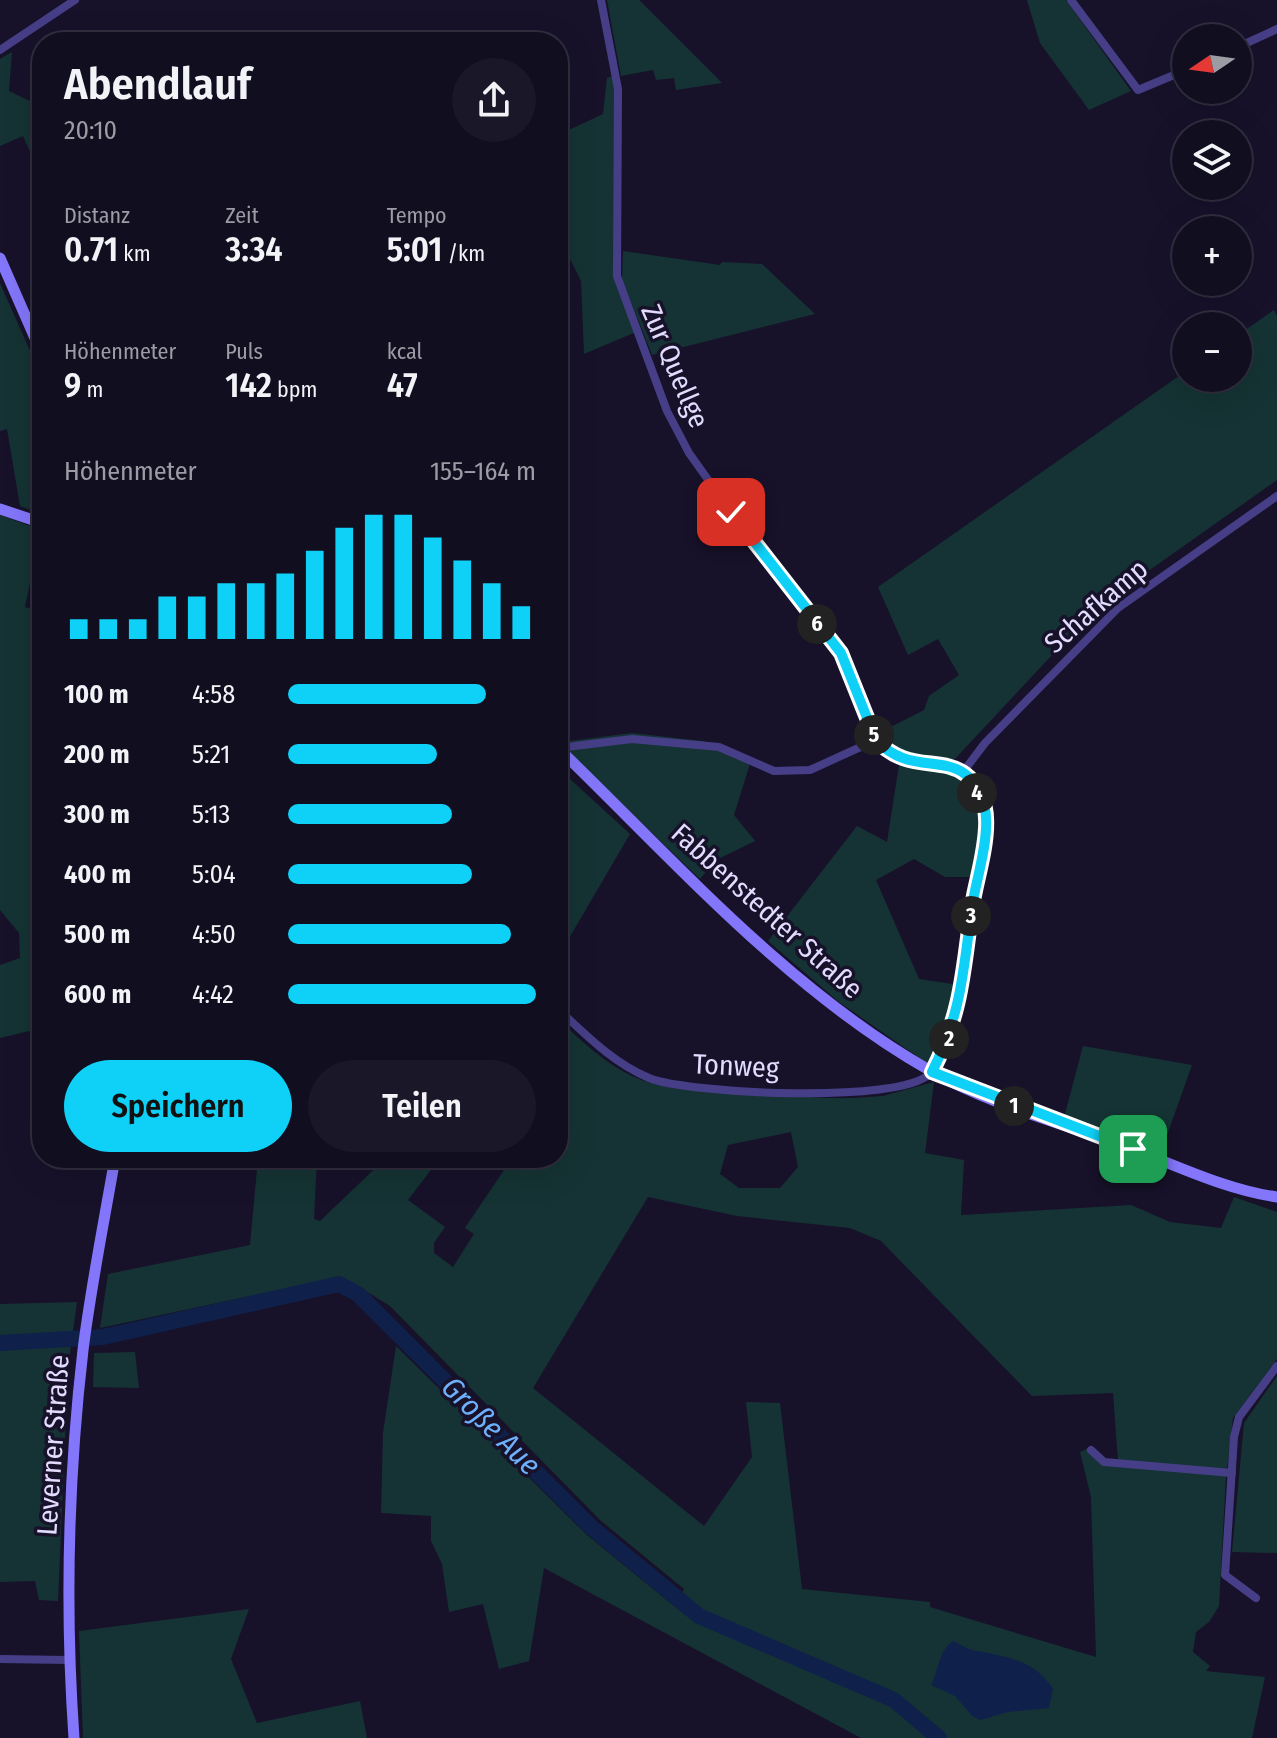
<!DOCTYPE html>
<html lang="de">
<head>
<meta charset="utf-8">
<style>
	:root { --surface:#110e20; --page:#1a1729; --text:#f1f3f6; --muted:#9c9ca5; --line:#302e3e; --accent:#0fd0f6 }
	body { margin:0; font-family:"Fira Sans Condensed",sans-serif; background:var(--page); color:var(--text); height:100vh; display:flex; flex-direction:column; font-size:30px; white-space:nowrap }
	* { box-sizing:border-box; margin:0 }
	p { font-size:26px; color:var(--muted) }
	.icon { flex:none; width:44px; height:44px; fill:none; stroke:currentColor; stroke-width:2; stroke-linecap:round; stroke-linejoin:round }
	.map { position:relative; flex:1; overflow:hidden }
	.sheet { position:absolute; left:32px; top:32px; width:536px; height:1136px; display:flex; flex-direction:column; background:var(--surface); border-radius:32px; box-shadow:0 8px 32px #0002,0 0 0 2px var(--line) }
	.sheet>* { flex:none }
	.needle { width:52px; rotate:257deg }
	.controls { position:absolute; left:1172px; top:24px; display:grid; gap:16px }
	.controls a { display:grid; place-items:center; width:80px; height:80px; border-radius:50%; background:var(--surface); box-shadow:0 8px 32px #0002,0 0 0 2px var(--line); font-size:40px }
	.pin { position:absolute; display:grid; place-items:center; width:68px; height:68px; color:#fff; margin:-34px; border-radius:16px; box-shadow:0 4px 12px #0006 }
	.km { position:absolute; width:40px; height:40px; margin:-20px; border-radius:50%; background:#222; color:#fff; font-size:22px; line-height:40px; text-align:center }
	.round { display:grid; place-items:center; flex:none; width:84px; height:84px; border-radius:42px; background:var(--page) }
	.headline { display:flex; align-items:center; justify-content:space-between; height:136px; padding:0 32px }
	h1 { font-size:44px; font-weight:600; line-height:60px }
	.metrics { display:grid; grid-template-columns:repeat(3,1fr); gap:12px; height:136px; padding:8px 32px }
	.metrics div { display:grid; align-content:center }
	.metrics b { font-size:34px; font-weight:600 }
	.metrics small { font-size:22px; font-weight:400 }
	.metrics p { font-size:22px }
	.chart { height:224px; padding:16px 32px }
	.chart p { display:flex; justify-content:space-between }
	.chart svg { width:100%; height:144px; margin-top:8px; stroke:var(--accent); stroke-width:6 }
	.action { display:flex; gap:16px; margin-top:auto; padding:16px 32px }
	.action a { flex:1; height:92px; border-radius:48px; background:var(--accent); color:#111; font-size:32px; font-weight:600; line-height:92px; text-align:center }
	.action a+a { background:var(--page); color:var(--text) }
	ul { padding:0 32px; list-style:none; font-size:26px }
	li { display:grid; grid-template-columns:128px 96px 1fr; align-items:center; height:60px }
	li i { height:20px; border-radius:10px; background:var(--accent) }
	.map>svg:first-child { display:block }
</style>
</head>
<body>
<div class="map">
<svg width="1277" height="1738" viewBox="0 0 1277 1738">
	<rect width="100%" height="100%" fill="#17122a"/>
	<g fill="#153334" fill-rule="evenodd">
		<path d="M607,0H639L722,83L676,90L674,78L656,80L653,70L621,76Z"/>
		<path d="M1027,0H1066L1131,91L1089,110L1040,43Z"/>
		<path d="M12,52L9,91L42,107V178L23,136L0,146V59Z"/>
		<path d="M613,76L616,88L614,276L636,332L584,354L581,281L558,235L564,213L558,211V135L603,114L607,78Z"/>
		<path d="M623,251L720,265L722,262L762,264L815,314L652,355L622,279Z"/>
		<path d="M0,283L42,378V514L20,506L7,429L0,431Z"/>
		<path d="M1274,310L1277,316V480L1096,608L952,762C925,757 896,758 879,733L924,710L929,696L959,675L938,639L908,655L878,587L1186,371V378H1238V335Z"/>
		<path d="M0,515L41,530L25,607L42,612V1028L0,1038V965L20,958L19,933L0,910Z"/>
		<path d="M632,733L703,741L752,757L734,815L755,841L716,860L700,879L567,751L569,741Z"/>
		<path d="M899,765C918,769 943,769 960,778C992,793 978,851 973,877H945L914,859L876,880L919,979L959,985L947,1033L931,1066L839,1002L768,941L857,826L887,842Z"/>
		<path d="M558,768L630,834L558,957Z"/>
		<path d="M558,1019C628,1086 649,1090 744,1093C781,1094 818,1099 854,1098L883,1096L934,1082L925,1153L964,1160L961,1215L1131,1205L1170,1222L1221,1228L1234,1197L1277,1212V1359L1233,1418L1227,1470L1118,1461L1113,1393L1032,1396L881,1241L850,1228L737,1216L648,1197L533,1388L704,1526L752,1457L746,1402L780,1403L802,1589L930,1602V1607L1096,1657L1091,1497L1080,1452L1087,1449L1103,1464L1226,1475L1219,1606L1209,1622L1196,1632L1193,1652L1210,1666L1206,1671L1265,1677L1252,1738H861L544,1568L529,1661L499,1669L483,1604L449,1612L442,1564L431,1541V1516L381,1513L383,1433L396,1346L587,1535L674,1606L684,1589L600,1520L390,1306L356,1285L316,1282L100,1328L108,1274L250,1245L258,1158H317L314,1219L320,1221L386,1158H440L408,1200L445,1227L434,1243V1253L453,1267L474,1234L465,1228L512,1158H558ZM791,1132L798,1167L780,1188H739L720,1174L728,1145Z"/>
		<path d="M1083,1046L1192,1065L1160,1155L1063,1121Z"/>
		<path d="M77,1302L68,1367L58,1601L39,1600L35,1581L0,1582V1304Z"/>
		<path d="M135,1352L139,1388L93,1387L94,1353Z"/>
		<path d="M1277,1376V1553L1232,1552L1244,1423Z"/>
		<path d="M249,1609L231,1659L257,1723L360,1701L367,1738H83L79,1631Z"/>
	</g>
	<path fill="#0f214b" d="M953,1641C961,1644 968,1650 977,1651C1008,1657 1035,1660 1053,1689L1049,1708L1008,1712L980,1720L972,1716L955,1696L931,1685C939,1670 938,1651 953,1641Z"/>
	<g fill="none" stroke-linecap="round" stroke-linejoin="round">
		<path stroke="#0f214b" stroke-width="16" d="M0,1343L103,1337L339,1284L358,1294L591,1527L699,1616L894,1700L939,1738"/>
		<g stroke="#463f87" stroke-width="8">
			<path d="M601,0L618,89L617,276L667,411L689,453L773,571L841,653L876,740"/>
			<path d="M1071,0L1138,90L1186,70"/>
			<path d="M1238,47L1277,29"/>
			<path d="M0,50L75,0"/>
			<path d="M558,748L632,739L719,747L774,771L810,770L876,740C904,770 956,759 973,783C1000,821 978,865 972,906C965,955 966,1036 929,1074C901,1104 688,1094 649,1078C613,1063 586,1035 558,1009"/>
			<path d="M963,772L985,743L1118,608L1277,496"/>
			<path d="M1091,1450L1104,1462L1232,1473"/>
			<path d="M1256,1598L1225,1575L1234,1437L1239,1417L1277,1366"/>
			<path d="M0,1659L69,1660"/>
		</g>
		<g stroke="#8376fa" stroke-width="11">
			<path d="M0,258L42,354"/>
			<path d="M0,509L42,523"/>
			<path d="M558,748C675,861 787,989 929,1070C988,1104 1058,1122 1122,1145C1171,1163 1225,1190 1277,1197"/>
			<path d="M74,1738C65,1609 68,1479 83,1350C91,1286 104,1222 115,1158"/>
		</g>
	</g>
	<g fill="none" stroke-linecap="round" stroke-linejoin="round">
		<defs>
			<path id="route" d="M731,512L841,653L876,740C907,773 941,756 965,774C1005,804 977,869 972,907C963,972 962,1012 932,1072L1133,1149"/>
		</defs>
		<use href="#route" stroke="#fff" stroke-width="16"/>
		<use href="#route" stroke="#0fd0f6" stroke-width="10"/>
	</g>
	<g text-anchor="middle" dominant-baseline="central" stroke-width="7" stroke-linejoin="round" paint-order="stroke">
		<g font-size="28" fill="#e2dcfe" stroke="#17122a">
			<text transform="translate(675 366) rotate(67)">Zur Quellge</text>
			<text transform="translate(1096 606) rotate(-41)">Schafkamp</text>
			<text transform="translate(767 911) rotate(42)">Fabbenstedter Straße</text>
			<text transform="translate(736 1066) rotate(3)">Tonweg</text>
			<text transform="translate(53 1445) rotate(-86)">Leverner Straße</text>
		</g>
		<g font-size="30" font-style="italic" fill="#6eb0fa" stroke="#17122a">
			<text transform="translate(491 1426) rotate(45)">Große Aue</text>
		</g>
	</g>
</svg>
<div class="controls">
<a><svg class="needle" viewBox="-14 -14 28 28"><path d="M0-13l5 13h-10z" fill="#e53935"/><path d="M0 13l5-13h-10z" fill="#9c9ca5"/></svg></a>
<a><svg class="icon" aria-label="layers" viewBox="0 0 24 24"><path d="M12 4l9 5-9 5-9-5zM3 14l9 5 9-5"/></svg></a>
<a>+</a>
<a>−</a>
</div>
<div class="pin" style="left:1133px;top:1149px;background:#1e9e55"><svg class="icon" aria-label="arrive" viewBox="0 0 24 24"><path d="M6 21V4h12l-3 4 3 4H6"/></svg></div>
<div class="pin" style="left:731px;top:512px;background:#d93025"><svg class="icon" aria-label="check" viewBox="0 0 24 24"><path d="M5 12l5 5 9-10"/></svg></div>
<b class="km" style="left:1014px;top:1106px">1</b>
<b class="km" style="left:949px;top:1039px">2</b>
<b class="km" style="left:971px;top:916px">3</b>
<b class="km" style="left:977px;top:793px">4</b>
<b class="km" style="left:874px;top:735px">5</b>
<b class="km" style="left:817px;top:624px">6</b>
<section class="sheet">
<div class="headline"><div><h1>Abendlauf</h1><p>20:10</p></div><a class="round"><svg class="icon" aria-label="share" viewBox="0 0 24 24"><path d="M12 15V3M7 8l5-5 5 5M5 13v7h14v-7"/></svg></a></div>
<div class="metrics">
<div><p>Distanz</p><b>0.71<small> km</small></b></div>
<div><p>Zeit</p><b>3:34</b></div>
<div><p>Tempo</p><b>5:01<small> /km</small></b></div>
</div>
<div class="metrics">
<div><p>Höhenmeter</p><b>9<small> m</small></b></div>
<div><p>Puls</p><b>142<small> bpm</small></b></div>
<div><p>kcal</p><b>47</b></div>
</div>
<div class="chart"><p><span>Höhenmeter</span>155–164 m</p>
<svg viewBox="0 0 160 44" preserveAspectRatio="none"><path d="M5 44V38M15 44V38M25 44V38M35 44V31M45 44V31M55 44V27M65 44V27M75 44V24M85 44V17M95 44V10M105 44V6M115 44V6M125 44V13M135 44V20M145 44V27M155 44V34"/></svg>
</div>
<ul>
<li><b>100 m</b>4:58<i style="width:80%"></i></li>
<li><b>200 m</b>5:21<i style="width:60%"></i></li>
<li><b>300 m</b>5:13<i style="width:66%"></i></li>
<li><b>400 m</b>5:04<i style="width:74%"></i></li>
<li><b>500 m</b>4:50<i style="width:90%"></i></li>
<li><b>600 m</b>4:42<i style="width:100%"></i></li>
</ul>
<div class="action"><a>Speichern</a><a>Teilen</a></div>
</section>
</div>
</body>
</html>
